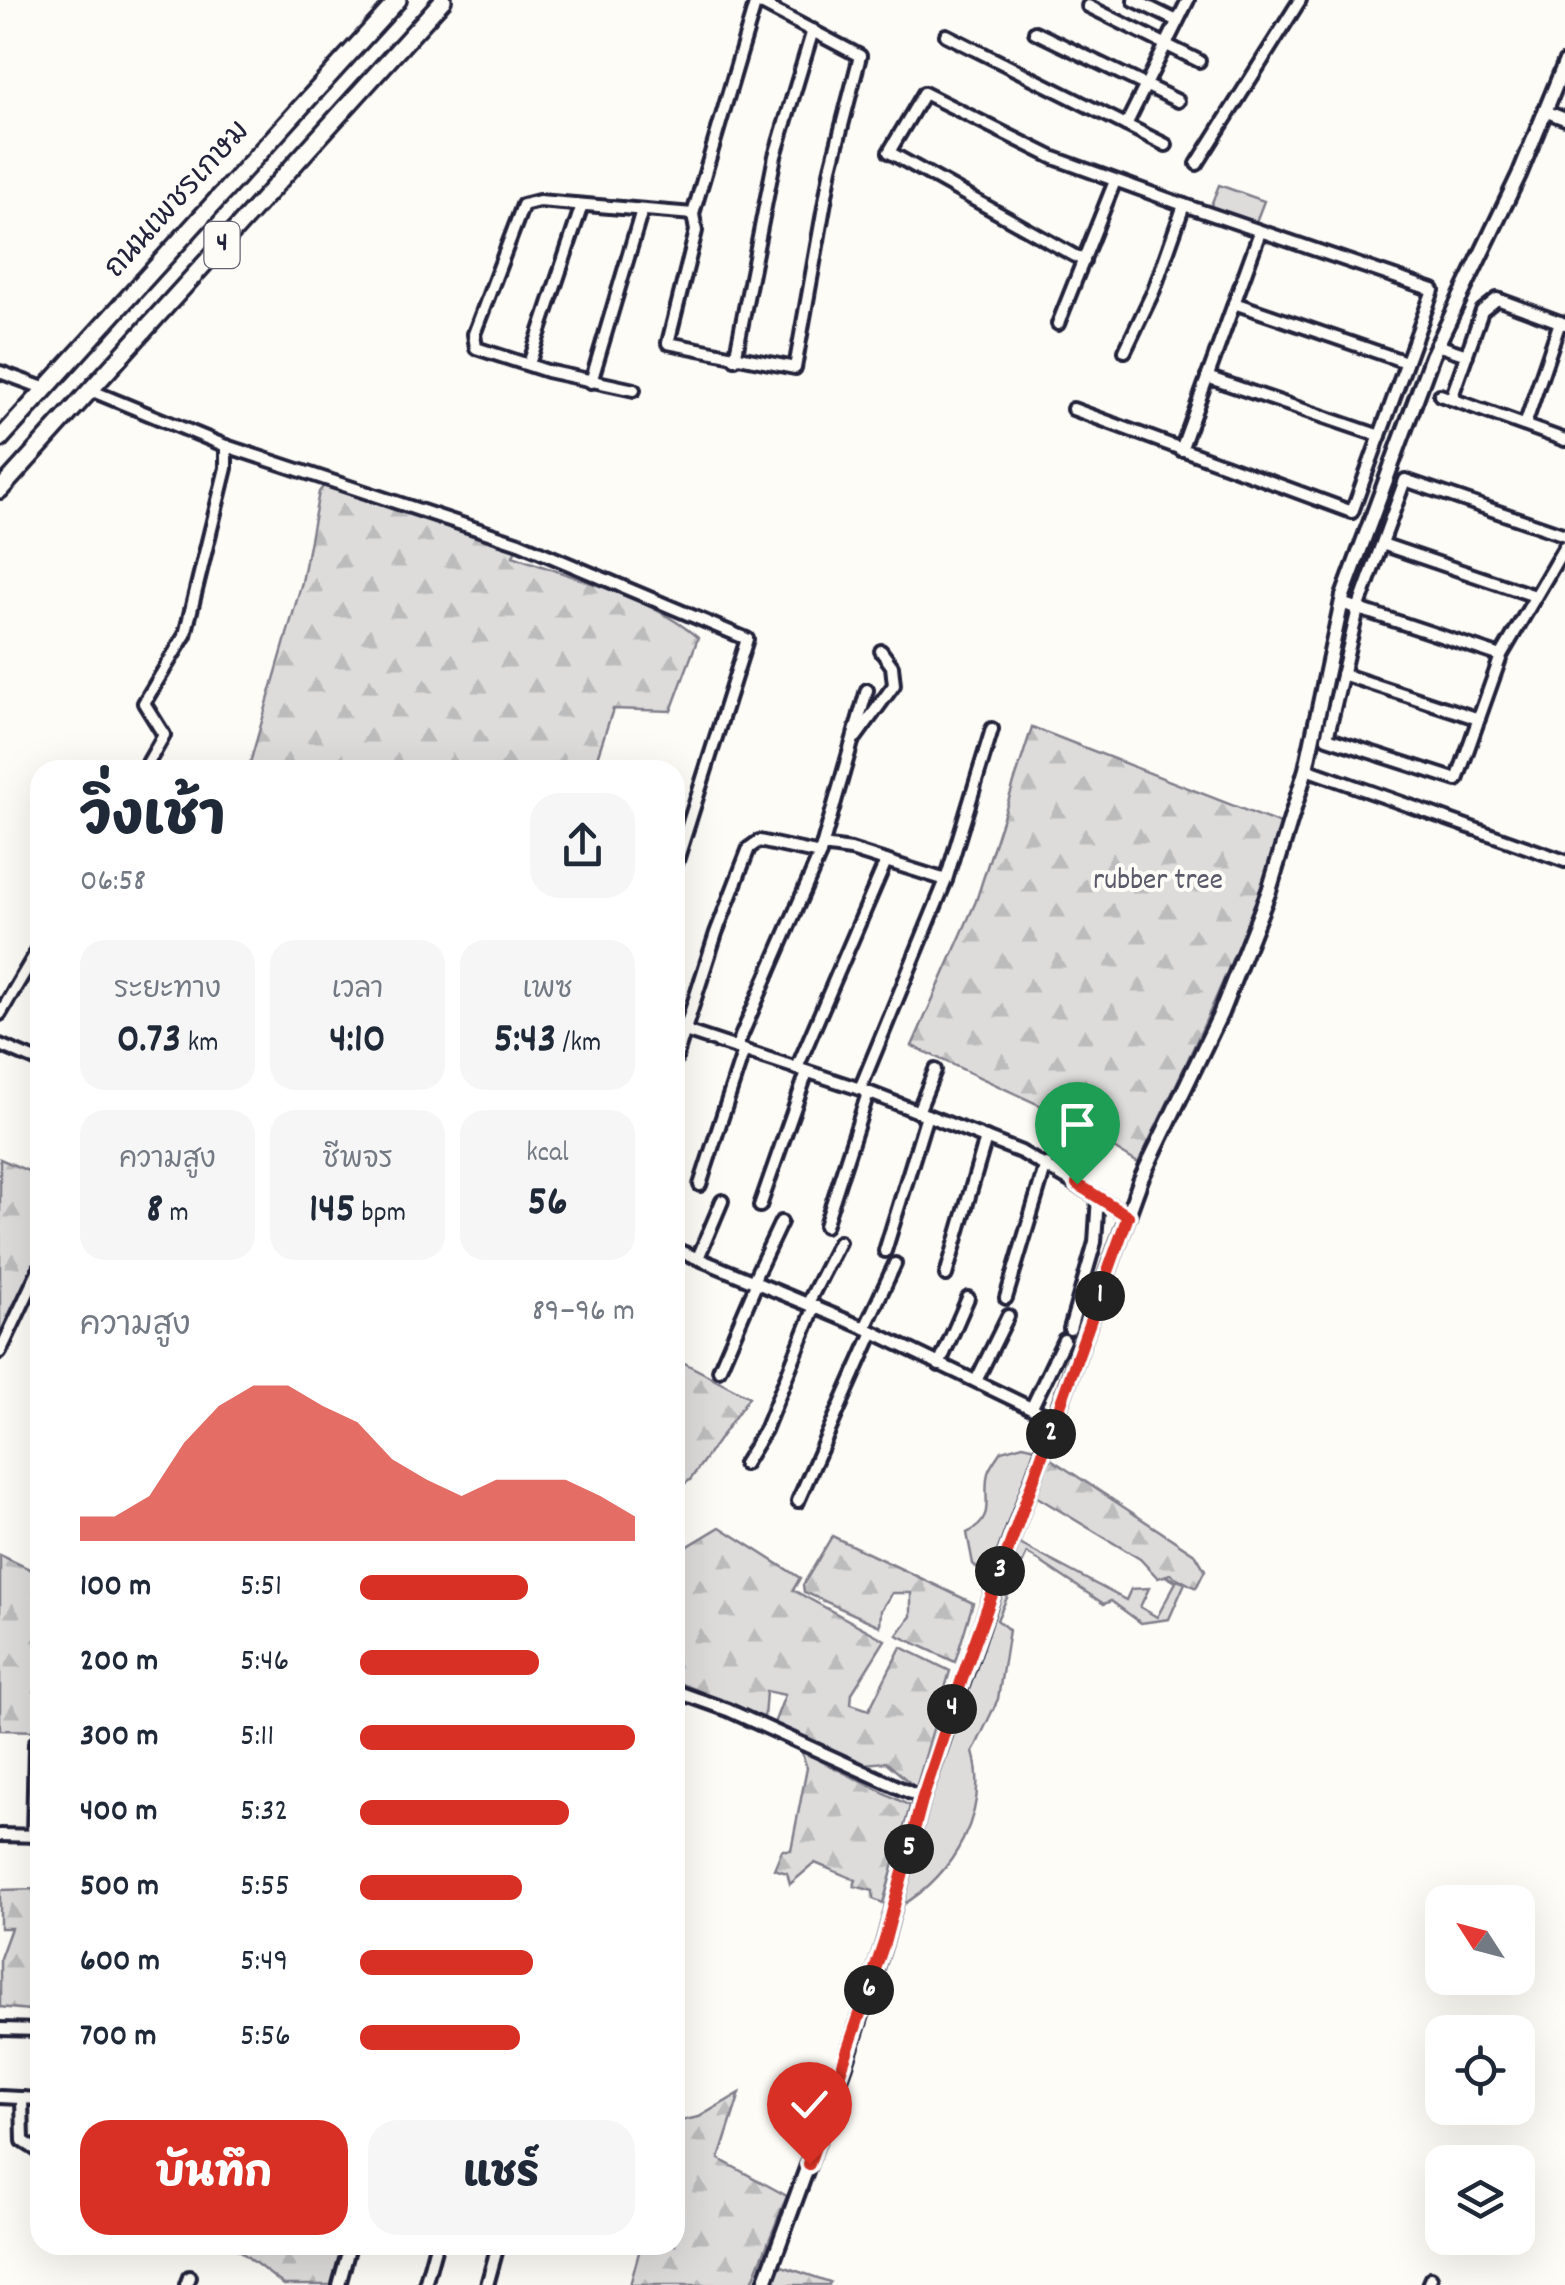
<!DOCTYPE html>
<html lang="th">
<head>
<meta charset="utf-8">
<style>
	:root { --surface:#fff; --page:#f6f6f7; --text:#1f2937; --muted:#747a83; --accent:#d93025 }
	body { margin:0; font-family:Dekko,"Playpen Sans Thai",sans-serif; background:var(--page); color:var(--text); height:100vh; display:flex; flex-direction:column; font-size:38px; white-space:nowrap }
	* { box-sizing:border-box; margin:0 }
	p { font-size:32px; color:var(--muted) }
	.icon { flex:none; width:55px; height:55px; fill:none; stroke:currentColor; stroke-width:2; stroke-linecap:round; stroke-linejoin:round }
	.map { position:relative; flex:1; overflow:hidden }
	.side { position:absolute; left:30px; top:760px; width:655px; height:1495px; display:flex; flex-direction:column; background:var(--surface); border-radius:30px; box-shadow:0 10px 40px #0002 }
	.side>* { flex:none }
	.needle { width:65px; rotate:306deg }
	.tools { position:absolute; left:1425px; top:1885px; display:grid; gap:20px }
	.tools a { display:grid; place-items:center; width:110px; height:110px; border-radius:20px; background:var(--surface); box-shadow:0 10px 40px #0002; font-size:50px }
	.pin { position:absolute; display:grid; place-items:center; width:85px; height:85px; color:#fff; margin:-102px -42px; border-radius:50% 50% 50% 0; rotate:-45deg; box-shadow:0 0 10px #0007 }
	.pin .icon { rotate:45deg }
	.km { position:absolute; width:50px; height:50px; margin:-25px; border-radius:50%; background:#222; color:#fff; font-size:28px; line-height:50px; text-align:center }
	.round { display:grid; place-items:center; flex:none; width:105px; height:105px; border-radius:30px; background:var(--page) }
	.head { display:flex; align-items:center; justify-content:space-between; height:170px; padding:0 50px }
	h1 { font-size:55px; font-weight:800; line-height:75px }
	.stats { display:grid; grid-template-columns:repeat(3,1fr); gap:15px; height:170px; padding:10px 50px }
	.stats div { display:grid; align-content:center; border-radius:25px; background:var(--page); text-align:center }
	.stats b { font-size:42px; font-weight:800 }
	.stats small { font-size:28px; font-weight:400 }
	.stats p { font-size:28px }
	.chart { height:280px; padding:20px 50px }
	.chart p { display:flex; justify-content:space-between }
	.chart svg { width:100%; height:180px; margin-top:10px; fill:var(--accent); opacity:.7 }
	.primary-button { display:flex; gap:20px; margin-top:auto; padding:20px 50px }
	.primary-button a { flex:1; height:115px; border-radius:30px; background:var(--accent); color:#fff; font-size:40px; font-weight:800; line-height:115px; text-align:center }
	.primary-button a+a { background:var(--page); color:var(--text) }
	ul { padding:0 50px; list-style:none; font-size:32px }
	li { display:grid; grid-template-columns:160px 120px 1fr; align-items:center; height:75px }
	li i { height:25px; border-radius:12px; background:var(--accent) }
	.map>svg:first-child { display:block }
</style>
</head>
<body>
<div class="map">
<svg width="1565" height="2285" viewBox="0 0 1565 2285">
	<defs>
		<pattern id="forest-firs" width="22" height="20" patternUnits="userSpaceOnUse" patternTransform="scale(2.5)"><rect width="22" height="20" fill="#dddcdb"/><path d="M5 1l3.5 6h-7zM16 11l3.5 6h-7z" fill="#bdbcbd"/></pattern>
	</defs>
	<rect width="100%" height="100%" fill="#fdfcf7"/>
	<filter id="ink" filterUnits="userSpaceOnUse"><feTurbulence type="fractalNoise" baseFrequency=".01" numOctaves="2"/><feDisplacementMap in="SourceGraphic" scale="20" xChannelSelector="R" yChannelSelector="G"/><feConvolveMatrix kernelMatrix="1 2 1 2 8 2 1 2 1" color-interpolation-filters="sRGB"/></filter>
	<g filter="url(#ink)">
		<g fill="#dddcdb" stroke="#807f8b" stroke-width="2.5">
			<path d="M1219,185L1264,201L1254,227L1209,210Z"/>
			<path d="M1023,1445L1036,1448L987,1578L973,1564L967,1533C997,1519 982,1499 988,1473C990,1466 997,1457 1001,1451Z"/>
			<path d="M1016,1542L1126,1600L1131,1589L1149,1588L1140,1607L1157,1617L1176,1582L1165,1576L1185,1583L1169,1619L1141,1623L1111,1601L1104,1604L1027,1553L997,1620L1009,1630L998,1699L973,1752C990,1812 953,1875 901,1906L931,1791Z"/>
		</g>
		<g fill="url(#forest-firs)" stroke="#807f8b" stroke-width="2.5">
			<path d="M331,476L517,547L513,556C575,579 648,595 698,638L671,711L613,709L593,770H248L302,582L319,492Z"/>
			<path d="M1032,727L1283,825C1244,943 1193,1052 1138,1163L1059,1114L912,1046L976,901Z"/>
			<path d="M0,1159L40,1176V1268L0,1356Z"/>
			<path d="M675,1358L749,1397L690,1480L675,1490Z"/>
			<path d="M1048,1457L1196,1555L1205,1570L1196,1588L1170,1574L1158,1578L1140,1559L1034,1495Z"/>
			<path d="M720,1527L800,1578L793,1590L885,1640L852,1693L851,1704L869,1710L901,1647L950,1671L916,1788L886,1762L853,1765L773,1726L785,1695L766,1691L764,1718L678,1682L675,1688V1554Z"/>
			<path d="M832,1536L973,1603L955,1662L897,1635L911,1616V1593H892L881,1610L880,1626L804,1592L803,1585Z"/>
			<path d="M0,1555L40,1574V1731L0,1730Z"/>
			<path d="M801,1751L910,1806L883,1903L873,1899V1891L854,1886L856,1880L815,1863L790,1884L787,1873L774,1869L782,1850H791L807,1768Z"/>
			<path d="M40,1889V2011L0,2007V1958L11,1928H0V1890Z"/>
			<path d="M740,2093L719,2159L787,2196L751,2285H630L641,2245H675V2122L699,2117Z"/>
			<path d="M232,2245H342L332,2285H284Z"/>
			<path d="M773,2263L830,2282L829,2285H765Z"/>
		</g>
		<g fill="none" stroke-linecap="round" stroke-linejoin="round">
			<defs>
				<g id="minor">
					<path d="M754,0L860,56L831,168L795,368L668,343L696,231L693,214L756,1"/>
					<path d="M1134,0L1177,21"/>
					<path d="M1088,6L1199,61"/>
					<path d="M1035,32L1178,101"/>
					<path d="M946,35L1166,145"/>
					<path d="M1545,111L1565,119"/>
					<path d="M1126,125L1188,0"/>
					<path d="M1197,164L1300,0"/>
					<path d="M1084,261L889,152L924,93L1054,158L1184,205L1154,290L1125,351"/>
					<path d="M1234,303L1406,362"/>
					<path d="M1058,324L1115,181"/>
					<path d="M1437,345L1467,355"/>
					<path d="M735,359L775,156L813,30"/>
					<path d="M529,364L582,205"/>
					<path d="M0,372L46,389"/>
					<path d="M1207,377L1380,436"/>
					<path d="M591,382L642,210"/>
					<path d="M90,390L226,446L519,543L747,639L675,867"/>
					<path d="M634,390L547,371L476,348L474,334L523,205L539,201L693,214"/>
					<path d="M1440,395L1565,440"/>
					<path d="M1451,399L1482,311L1497,299L1565,324"/>
					<path d="M1073,409L1352,512L1433,290L1184,205"/>
					<path d="M1525,425L1560,322"/>
					<path d="M1181,450L1260,232"/>
					<path d="M1565,535L1405,480L1358,609L1327,738L1457,780L1501,656L1565,546"/>
					<path d="M1382,544L1535,596"/>
					<path d="M1341,603L1501,656"/>
					<path d="M1342,674L1479,719"/>
					<path d="M856,737L894,685L892,666L881,651"/>
					<path d="M1306,769L1565,861"/>
					<path d="M144,770L164,735L144,703L185,635L226,468V446"/>
					<path d="M822,846L851,850L946,880"/>
					<path d="M0,1014L40,946"/>
					<path d="M685,1031L860,1089L1021,1152L1129,1216"/>
					<path d="M0,1045L40,1062"/>
					<path d="M736,1048L820,854L867,690"/>
					<path d="M675,1061L716,933L749,848L759,841L820,854"/>
					<path d="M797,1068L886,861"/>
					<path d="M860,1089L946,880L992,729"/>
					<path d="M918,1112L935,1070"/>
					<path d="M700,1185L744,1050"/>
					<path d="M760,1206L807,1072"/>
					<path d="M825,1226L868,1093"/>
					<path d="M675,1249L865,1328L1056,1420"/>
					<path d="M885,1251L927,1115"/>
					<path d="M698,1258L722,1201"/>
					<path d="M946,1275L986,1138"/>
					<path d="M753,1281L781,1222"/>
					<path d="M1006,1298L1046,1164"/>
					<path d="M808,1303L839,1242"/>
					<path d="M865,1328L895,1264"/>
					<path d="M1070,1329L1095,1242L1098,1197"/>
					<path d="M0,1352L40,1267"/>
					<path d="M939,1365L968,1298"/>
					<path d="M719,1370L757,1282"/>
					<path d="M977,1379L1008,1316"/>
					<path d="M1032,1407L1064,1340"/>
					<path d="M744,1464L765,1430L815,1306"/>
					<path d="M798,1501L873,1332"/>
					<path d="M675,1691L728,1710L922,1798"/>
					<path d="M0,1835L40,1836"/>
					<path d="M33,1836L35,1743"/>
					<path d="M0,2029L40,2030"/>
					<path d="M0,2097L40,2099"/>
					<path d="M22,2098L23,2141L40,2152"/>
					<path d="M186,2285L189,2277"/>
					<path d="M339,2285L350,2245"/>
					<path d="M425,2285L436,2245"/>
					<path d="M487,2285L498,2245"/>
					<path d="M1428,2285L1431,2278"/>
				</g>
				<path id="tertiary" d="M764,2285L845,2065L885,1940L922,1799L1014,1532L1141,1179L1220,1015L1269,891L1306,769L1343,596L1432,356L1519,175L1565,63"/>
				<g id="trunk">
					<path d="M0,439L398,0"/>
					<path d="M0,490L443,0"/>
				</g>
			</defs>
			<use href="#minor" stroke="#22223b" stroke-width="18"/>
			<use href="#tertiary" stroke="#22223b" stroke-width="20"/>
			<use href="#trunk" stroke="#22223b" stroke-width="22"/>
			<use href="#minor" stroke="#fdfcf7" stroke-width="10"/>
			<use href="#tertiary" stroke="#fdfcf7" stroke-width="12"/>
			<use href="#trunk" stroke="#fdfcf7" stroke-width="15"/>
		</g>
	</g>
	<g fill="none" stroke-linecap="round" stroke-linejoin="round" filter="url(#ink)">
		<defs>
			<path id="route" d="M809,2164L885,1940L922,1800L965,1670L1128,1216L1077,1184"/>
		</defs>
		<use href="#route" stroke="#fff" stroke-width="20"/>
		<use href="#route" stroke="#d93025" stroke-width="12"/>
	</g>
	<g text-anchor="middle" dominant-baseline="central" stroke-width="8" stroke-linejoin="round" paint-order="stroke">
		<rect fill="#fdfcf7" stroke="#646373" stroke-width="2.5" x="204.5" y="222" width="35" height="46" rx="8"/>
		<g font-size="28" font-weight="bold" fill="#22223b">
			<text x="222" y="245">4</text>
		</g>
		<g font-size="30" fill="#22223b" stroke="#fdfcf7">
			<text transform="translate(179 201) rotate(-48)">ถนนเพชรเกษม</text>
		</g>
		<g font-size="30" fill="#5a5a6b" stroke="#fdfcf7">
			<text x="1158" y="882">rubber tree</text>
		</g>
	</g>
</svg>
<div class="tools">
<a><svg class="needle" viewBox="-14 -14 28 28"><path d="M0-13l5 13h-10z" fill="#e53935"/><path d="M0 13l5-13h-10z" fill="#747a83"/></svg></a>
<a><svg class="icon" aria-label="locate" viewBox="0 0 24 24"><circle cx="12" cy="12" r="6"/><path d="M12 2v4M12 18v4M2 12h4M18 12h4"/></svg></a>
<a><svg class="icon" aria-label="layers" viewBox="0 0 24 24"><path d="M12 4l9 5-9 5-9-5zM3 14l9 5 9-5"/></svg></a>
</div>
<div class="pin" style="left:1077px;top:1184px;background:#1e9e55"><svg class="icon" aria-label="arrive" viewBox="0 0 24 24"><path d="M6 21V4h12l-3 4 3 4H6"/></svg></div>
<div class="pin" style="left:809px;top:2164px;background:#d93025"><svg class="icon" aria-label="check" viewBox="0 0 24 24"><path d="M5 12l5 5 9-10"/></svg></div>
<b class="km" style="left:1100px;top:1296px">1</b>
<b class="km" style="left:1051px;top:1434px">2</b>
<b class="km" style="left:1000px;top:1571px">3</b>
<b class="km" style="left:952px;top:1709px">4</b>
<b class="km" style="left:909px;top:1849px">5</b>
<b class="km" style="left:869px;top:1990px">6</b>
<section class="side">
<div class="head"><div><h1>วิ่งเช้า</h1><p>06:58</p></div><a class="round"><svg class="icon" aria-label="share" viewBox="0 0 24 24"><path d="M12 15V3M7 8l5-5 5 5M5 13v7h14v-7"/></svg></a></div>
<div class="stats">
<div><p>ระยะทาง</p><b>0.73<small> km</small></b></div>
<div><p>เวลา</p><b>4:10</b></div>
<div><p>เพซ</p><b>5:43<small> /km</small></b></div>
</div>
<div class="stats">
<div><p>ความสูง</p><b>8<small> m</small></b></div>
<div><p>ชีพจร</p><b>145<small> bpm</small></b></div>
<div><p>kcal</p><b>56</b></div>
</div>
<div class="chart"><p><span>ความสูง</span>89–96 m</p>
<svg viewBox="0 0 160 44" preserveAspectRatio="none"><path d="M0 44V38L10 38L20 33L30 20L40 11L50 6L60 6L70 11L80 15L90 24L100 29L110 33L120 29L130 29L140 29L150 33L160 38V44z"/></svg>
</div>
<ul>
<li><b>100 m</b>5:51<i style="width:61%"></i></li>
<li><b>200 m</b>5:46<i style="width:65%"></i></li>
<li><b>300 m</b>5:11<i style="width:100%"></i></li>
<li><b>400 m</b>5:32<i style="width:76%"></i></li>
<li><b>500 m</b>5:55<i style="width:59%"></i></li>
<li><b>600 m</b>5:49<i style="width:63%"></i></li>
<li><b>700 m</b>5:56<i style="width:58%"></i></li>
</ul>
<div class="primary-button"><a>บันทึก</a><a>แชร์</a></div>
</section>
</div>
</body>
</html>
